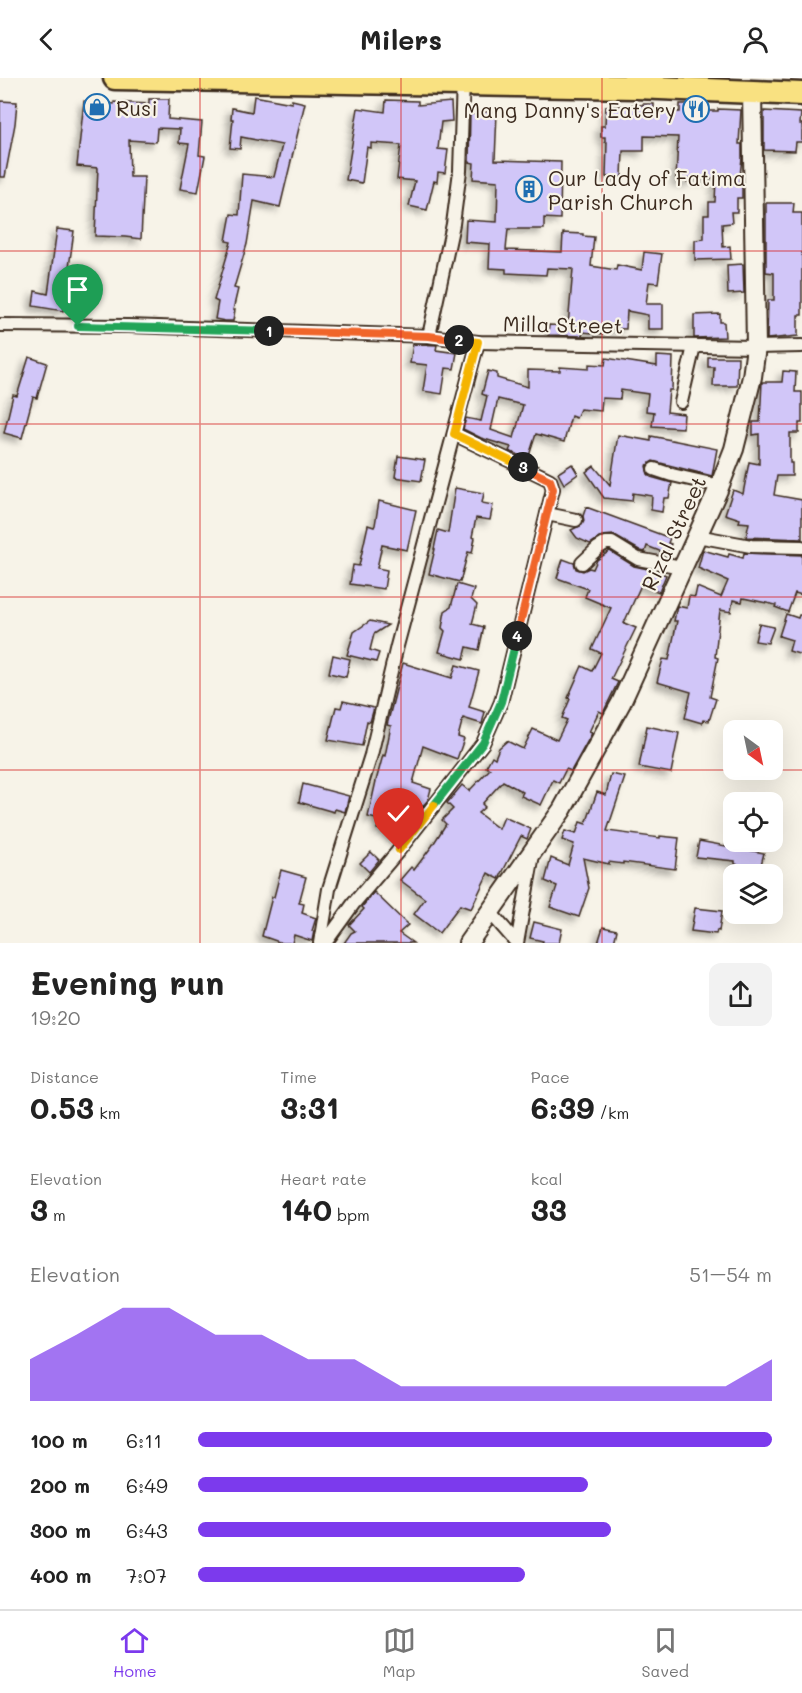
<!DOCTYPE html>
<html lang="en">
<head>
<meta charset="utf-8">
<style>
	:root { --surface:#fff; --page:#f2f2f2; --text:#222; --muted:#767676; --line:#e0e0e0; --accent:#7c3aed }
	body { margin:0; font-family:Mali,sans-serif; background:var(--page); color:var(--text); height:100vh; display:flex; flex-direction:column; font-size:22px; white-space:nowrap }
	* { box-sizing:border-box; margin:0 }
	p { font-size:20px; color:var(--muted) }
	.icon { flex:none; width:33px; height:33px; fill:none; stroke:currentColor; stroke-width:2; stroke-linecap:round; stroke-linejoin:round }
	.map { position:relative; height:865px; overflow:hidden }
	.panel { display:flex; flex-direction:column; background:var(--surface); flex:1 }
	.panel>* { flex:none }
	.needle { width:39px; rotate:147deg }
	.buttons { position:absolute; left:723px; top:642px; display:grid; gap:12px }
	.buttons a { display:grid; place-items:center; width:60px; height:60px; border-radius:12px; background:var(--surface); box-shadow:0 6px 24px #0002; font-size:30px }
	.pin { position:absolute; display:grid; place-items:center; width:51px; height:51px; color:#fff; margin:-62px -26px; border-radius:50% 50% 50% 0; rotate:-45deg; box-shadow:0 0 6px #0007 }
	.pin .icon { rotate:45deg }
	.km { position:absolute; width:30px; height:30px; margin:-15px; border-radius:50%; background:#222; color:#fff; font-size:16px; line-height:30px; text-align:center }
	.round { display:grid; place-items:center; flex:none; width:63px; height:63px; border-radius:12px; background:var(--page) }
	.headline { display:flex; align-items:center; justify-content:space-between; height:102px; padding:0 30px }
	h1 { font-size:33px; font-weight:700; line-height:45px }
	.figures { display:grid; grid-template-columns:repeat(3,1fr); gap:9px; height:102px; padding:6px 30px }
	.figures div { display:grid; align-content:center }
	.figures b { font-size:30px; font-weight:700 }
	.figures small { font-size:16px; font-weight:400 }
	.figures p { font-size:16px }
	.chart { height:168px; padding:12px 30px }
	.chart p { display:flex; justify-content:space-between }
	.chart svg { width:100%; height:108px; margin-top:6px; fill:var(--accent); opacity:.7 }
	ul { padding:0 30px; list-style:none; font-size:20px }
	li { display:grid; grid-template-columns:96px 72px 1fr; align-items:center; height:45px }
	li i { height:15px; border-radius:8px; background:var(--accent) }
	header { display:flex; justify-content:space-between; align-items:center; height:78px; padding:0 30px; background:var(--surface); font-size:27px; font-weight:700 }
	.dock { display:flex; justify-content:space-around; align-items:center; height:84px; border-top:2px solid var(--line); background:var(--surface); font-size:16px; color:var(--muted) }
	.dock a { display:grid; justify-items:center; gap:3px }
	.dock .on { color:var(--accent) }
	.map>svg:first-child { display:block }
</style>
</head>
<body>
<header><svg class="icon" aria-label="back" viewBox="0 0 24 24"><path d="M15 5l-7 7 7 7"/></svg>Milers<svg class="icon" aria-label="person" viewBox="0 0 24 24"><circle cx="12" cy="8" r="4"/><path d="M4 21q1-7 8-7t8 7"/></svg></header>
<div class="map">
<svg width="802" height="865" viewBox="0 0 802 865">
	<defs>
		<filter id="shadow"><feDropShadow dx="-4.5" dy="4.5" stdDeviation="3" flood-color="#0004"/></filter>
	</defs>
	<rect width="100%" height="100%" fill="#f7f3e8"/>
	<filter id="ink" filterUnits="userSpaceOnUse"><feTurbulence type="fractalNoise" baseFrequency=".0167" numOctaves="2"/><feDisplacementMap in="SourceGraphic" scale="12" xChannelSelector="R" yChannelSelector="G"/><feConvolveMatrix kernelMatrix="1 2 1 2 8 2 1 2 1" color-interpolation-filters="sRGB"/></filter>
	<g filter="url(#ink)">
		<g fill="#d1c6f8" stroke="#3b2a1e" stroke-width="1.5" fill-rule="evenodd" filter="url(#shadow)">
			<path d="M254,18L292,25V22L305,25L280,129L254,123L247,166L234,210L238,211L233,232H235L233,243H225L215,241L218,224L214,222L231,164L226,163L231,136L239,137L242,96L274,99L282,67L241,59L240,71L230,70L233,41H231L232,30L252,34Z"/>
			<path d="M149,21H169L168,41L202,44L199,77L205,78L198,114L180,111L189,66L179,65L180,51L157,50L156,64L129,62L130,99H144L141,161L125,159L95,158L98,90L77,88L84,23L114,26V24L149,26Z"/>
			<path d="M386,22L418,23V27L451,24L452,43L441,44L438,71L448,72L445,95L438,94L437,104L434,103L427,132L409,128L415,103L397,101L401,67L371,65V70L367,69L362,105L346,102L358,30L385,34Z"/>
			<path d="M0,23L17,24L15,46L5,99H0Z"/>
			<path d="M643,26H654V34H680V26H699L698,33H718V31L741,32L739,66H742V80L739,106L742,107V120H737V134H731L732,145L722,146L723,169L730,168L731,181L695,182V162L704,161V137H709V124H715L716,101L690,100V104L676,103L678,59L644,58V73H623L622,99H606L607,64H605V59H601V48H605L606,28H630V27H643Z"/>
			<path d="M764,33L801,35L800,46H802V64H796L795,73L764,72Z"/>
			<path d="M477,34H497L495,82L561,84L560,141L544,140V151H508L506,172L562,174L563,155L583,156V158L594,159L591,188L616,192L617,187L642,192L644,174L662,176L658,205L649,204L646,226H663V251H648V237L627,233L626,251L603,250V256L583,254L582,258L548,257L549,247L568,248L573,191L547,190L546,197L506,195V191L489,190L490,166L465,164L466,142L497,144L498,103L473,101L474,85L469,84L470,36H477Z"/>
			<path d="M766,125H794L793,135H802V237H798V258L767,261L768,222H774V195L766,194Z"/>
			<path d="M57,151L74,153L63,233L33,228L35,213L48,216Z"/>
			<path d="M743,186L744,215L728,216L727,187Z"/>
			<path d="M720,236V244H724L725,259L694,260V237Z"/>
			<path d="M413,266L437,267L436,272L457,275L454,291L446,290L442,316L423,313L427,287L410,285Z"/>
			<path d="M657,278L673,279L672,312H669L667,334L684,336L683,350L652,348L654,334L646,333L648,316L621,312L620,321L602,320L601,333L580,331L576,340L571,338L564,364L536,356L528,381L509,373L511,369L481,360L463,351L466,340L481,343L487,318L482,316L488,293L497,295V300L528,309V292L560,293V289L589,291V286L605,287L606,280L657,288ZM498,321L523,327L514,360L491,352Z"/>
			<path d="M29,279L47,285L37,320L33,319L22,360L4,355L13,317L17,318Z"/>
			<path d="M708,279H738L737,308H713L714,289H708Z"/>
			<path d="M783,293L796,294L795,314H802V345H799V355H790V385H792V398H777L774,417L802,422V461L746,459L749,445L739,444L740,441L725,436L733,412L743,416L749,384L759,386V356L753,357V344H760L762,304H782Z"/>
			<path d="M618,357L651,363V358L717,371L712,398L653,383L646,388L648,396L651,399L672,405L669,420H664L662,434L651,432L652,418L633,415L632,423L604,420L586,394L594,388L610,407Z"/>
			<path d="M398,378L425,382L421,403L395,399Z"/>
			<path d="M572,386L578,396L564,406L558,395Z"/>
			<path d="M455,410L484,415L482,425L493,427L490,442L476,440L472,459L475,460L472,475L468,474L460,504L429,496L435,471H434L438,452L448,455Z"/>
			<path d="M379,423L416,432L407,472L382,467L377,490L387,492L384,511L350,506L353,487L359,488L368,447L374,449L375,447Z"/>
			<path d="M586,429L670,460L668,465L671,466L667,476L647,468L645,474L641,473L613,457L602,458L590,466L577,460L571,452L582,447L584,443L583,438Z"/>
			<path d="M703,472L728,479L729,476L743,480L744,475L802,477V517L795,515L788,534L775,529L776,527L743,520L742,524L733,522L731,534L720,532L715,579L718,580L710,619L716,621L709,643L703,642L702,645L685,640L691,614L657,604L663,581L669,582L677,543H674L677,528L687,530L689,518L695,519L697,509L721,519L728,503L698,490Z"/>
			<path d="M610,473L634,488L657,493L666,497L659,514L641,507L624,545L636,550L611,601L618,604L603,635L599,633L589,654L592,655L571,693L566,691L559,705L553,702L541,727L521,718L523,714L503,703L482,726L485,729L478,735L499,751L504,739L531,751L527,761L521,758L499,801L488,795L471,831L460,827L439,855L414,836L425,821L400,802L411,789L414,792L432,768L446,746L442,742L453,731L447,725L462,707L469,713L490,691L486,689L492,678L495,680L499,670L507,663L523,671L533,651L557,662L567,642L562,640L570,621L568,620L582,588L592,593L601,575L592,571L611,530L585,519L588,511L557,500L563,481L574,485L576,491L583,493L589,490L593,491L597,482Z"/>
			<path d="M457,506L474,511L471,521L477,527L472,546L484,549L479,572L467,569L464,581L439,574L445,553L442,550L445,533L451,529Z"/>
			<path d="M786,536L798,540L799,537H802V577L789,573L792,562L779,558Z"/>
			<path d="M370,543L388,547L374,556L370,572L379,575L376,584L347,577L354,554Z"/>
			<path d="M759,546L774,549L768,565L755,563Z"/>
			<path d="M333,577L350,581L346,599L329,595Z"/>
			<path d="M403,585L452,600L456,587L479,593L469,629L485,634L482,646L463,640L458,659L464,661L457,681L423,668L413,705L431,711L428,722L421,730L417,729L414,740L409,745L405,744L402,755L398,760L390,757L391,754L377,751L380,742L368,739L376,703L383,677L385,678L391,648L387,647Z"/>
			<path d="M343,623L374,630L370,644L367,643L362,668L328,662L336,629L341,630Z"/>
			<path d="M647,648L679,655L671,695L639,689Z"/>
			<path d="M611,696L625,699L607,753L660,760V758L679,760L675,791L623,784V786L609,784V786L583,780L589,810L579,839L550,829L557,808L545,803L551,780L568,787L574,766L562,762L565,753L576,756L580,744L586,746L597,714L606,717Z"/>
			<path d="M303,706L349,718L345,734L335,731L334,734L299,724Z"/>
			<path d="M699,763L764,775L760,791L735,786V783L696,779Z"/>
			<path d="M371,774L379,782L369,794L360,785Z"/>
			<path d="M281,792L306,799L299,825L304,826L302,835L316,840L312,853H314L312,863L294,857L292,865H282L262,858L272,819H274Z"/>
			<path d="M374,814L408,847L399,855L413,865H344L351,855L355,853L349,847L364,831L362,829Z"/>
			<path d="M695,830L722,833L719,853L717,852L716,856L691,853Z"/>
			<path d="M534,844L562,851L559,865H542L543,863L530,860Z"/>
			<path d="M603,849L617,852L614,865H598Z"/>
		</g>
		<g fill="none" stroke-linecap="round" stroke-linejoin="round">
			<defs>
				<g id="street">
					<path d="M0,247L128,248L429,258L478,264L756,269L802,268"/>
					<path d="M429,258L453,146L460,93L463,1"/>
					<path d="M681,324L694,268"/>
					<path d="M654,391L672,397L720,408"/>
					<path d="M547,436L576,442"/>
					<path d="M697,458L751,468L802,469"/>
					<path d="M582,485L598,470L606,465H612L638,481L682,489"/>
					<path d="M490,834L517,865"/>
					<path d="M320,865L329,811L371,677L397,568L478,264"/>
					<path d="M325,865L354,825L399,772L483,665L501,624L553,411L550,402L542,398L454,356"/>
					<path d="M517,865L533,777"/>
				</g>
				<path id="secondary" d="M468,865L562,732L621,625L718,412L734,371L752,299L756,269L752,13"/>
				<path id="highway" d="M115,0L636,9L802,16"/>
			</defs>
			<use href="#street" stroke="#3b2a1e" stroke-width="16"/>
			<use href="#secondary" stroke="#3b2a1e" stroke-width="22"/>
			<use href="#highway" stroke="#3b2a1e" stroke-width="27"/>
			<use href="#street" stroke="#f7f3e8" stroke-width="12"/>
			<use href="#secondary" stroke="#f7f3e8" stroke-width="18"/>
			<use href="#highway" stroke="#f9e181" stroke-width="22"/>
		</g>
	</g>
	<g fill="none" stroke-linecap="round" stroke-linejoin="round" filter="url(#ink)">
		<defs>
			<path id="split-1" d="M78,248L269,253"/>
			<path id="split-2" d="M269,253L429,258L459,262"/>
			<path id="split-3" d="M459,262L478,264L454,356L523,389"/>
			<path id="split-4" d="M517,558L553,411L550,402L523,389"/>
			<path id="split-5" d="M434,727L483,665L501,624L517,558"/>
			<path id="split-6" d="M399,772L434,727"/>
		</defs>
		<use href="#split-1" stroke="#fff" stroke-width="12"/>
		<use href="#split-2" stroke="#fff" stroke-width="12"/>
		<use href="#split-3" stroke="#fff" stroke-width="12"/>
		<use href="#split-4" stroke="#fff" stroke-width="12"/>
		<use href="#split-5" stroke="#fff" stroke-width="12"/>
		<use href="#split-6" stroke="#fff" stroke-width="12"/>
		<use href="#split-1" stroke="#22a559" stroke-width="8"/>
		<use href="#split-2" stroke="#f0652b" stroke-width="8"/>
		<use href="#split-3" stroke="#f5b400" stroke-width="8"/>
		<use href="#split-4" stroke="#f0652b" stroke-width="8"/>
		<use href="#split-5" stroke="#22a559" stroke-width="8"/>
		<use href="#split-6" stroke="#f5b400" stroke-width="8"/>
	</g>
	<path fill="none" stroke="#d62828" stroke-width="1.5" stroke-opacity="0.55" d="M200,0V865M401,0V865M602,0V865M0,173H802M0,346H802M0,519H802M0,692H802"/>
	<defs>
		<symbol id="shop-ring" viewBox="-11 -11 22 22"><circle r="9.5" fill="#f7f3e8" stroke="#1f6fb2" stroke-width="1.5"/><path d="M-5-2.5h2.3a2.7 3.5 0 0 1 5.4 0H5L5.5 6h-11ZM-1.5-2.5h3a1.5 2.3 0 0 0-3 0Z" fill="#1f6fb2"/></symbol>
		<symbol id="restaurant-ring" viewBox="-11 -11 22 22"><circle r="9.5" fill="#f7f3e8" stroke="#1f6fb2" stroke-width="1.5"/><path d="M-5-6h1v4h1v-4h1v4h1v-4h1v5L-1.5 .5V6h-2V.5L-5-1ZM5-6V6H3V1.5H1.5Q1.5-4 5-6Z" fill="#1f6fb2"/></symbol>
		<symbol id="building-ring" viewBox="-11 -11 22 22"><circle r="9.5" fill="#f7f3e8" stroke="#1f6fb2" stroke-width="1.5"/><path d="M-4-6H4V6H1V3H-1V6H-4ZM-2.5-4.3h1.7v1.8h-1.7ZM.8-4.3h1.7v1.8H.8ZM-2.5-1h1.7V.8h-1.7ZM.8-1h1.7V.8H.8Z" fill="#1f6fb2"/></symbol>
	</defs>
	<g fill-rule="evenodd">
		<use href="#shop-ring" x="82" y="14" width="30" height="30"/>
		<use href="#restaurant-ring" x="681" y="16" width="30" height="30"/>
		<use href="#building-ring" x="514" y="96" width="30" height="30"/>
	</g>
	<g text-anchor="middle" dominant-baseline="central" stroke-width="4.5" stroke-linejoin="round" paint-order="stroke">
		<g font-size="21" fill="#3b2a1e" stroke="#f7f3e8" text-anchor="start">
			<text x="116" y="29">Rusi</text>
			<text x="676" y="31" text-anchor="end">Mang Danny's Eatery</text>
			<text x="548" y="99">Our Lady of Fatima<tspan x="548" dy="24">Parish Church</tspan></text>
		</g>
		<g font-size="21" fill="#3b2a1e" stroke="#f7f3e8">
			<text transform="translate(563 246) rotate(1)">Milla Street</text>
			<text transform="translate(673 455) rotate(-65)">Rizal Street</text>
		</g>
	</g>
</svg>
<div class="buttons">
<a><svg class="needle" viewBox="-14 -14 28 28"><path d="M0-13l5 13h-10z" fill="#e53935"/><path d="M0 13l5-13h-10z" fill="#767676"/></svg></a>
<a><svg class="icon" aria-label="locate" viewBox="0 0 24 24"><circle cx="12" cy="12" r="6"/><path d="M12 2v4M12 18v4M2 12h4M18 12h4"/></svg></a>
<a><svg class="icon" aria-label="layers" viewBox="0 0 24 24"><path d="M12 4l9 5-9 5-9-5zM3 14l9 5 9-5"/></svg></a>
</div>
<div class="pin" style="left:78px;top:248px;background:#1e9e55"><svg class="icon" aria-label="arrive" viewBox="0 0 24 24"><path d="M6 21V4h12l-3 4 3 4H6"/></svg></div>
<div class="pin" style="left:399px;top:772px;background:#d93025"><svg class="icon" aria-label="check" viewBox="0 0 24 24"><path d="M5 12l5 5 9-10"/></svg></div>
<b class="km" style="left:269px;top:253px">1</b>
<b class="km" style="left:459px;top:262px">2</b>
<b class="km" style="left:523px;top:389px">3</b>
<b class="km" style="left:517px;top:558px">4</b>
</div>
<section class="panel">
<div class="headline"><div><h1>Evening run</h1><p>19:20</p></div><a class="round"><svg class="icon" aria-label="share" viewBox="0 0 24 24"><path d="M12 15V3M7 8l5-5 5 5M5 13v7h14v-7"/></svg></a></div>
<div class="figures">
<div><p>Distance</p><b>0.53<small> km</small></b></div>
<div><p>Time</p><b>3:31</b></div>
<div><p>Pace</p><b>6:39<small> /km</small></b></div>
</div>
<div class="figures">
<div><p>Elevation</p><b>3<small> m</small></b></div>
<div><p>Heart rate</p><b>140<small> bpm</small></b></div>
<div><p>kcal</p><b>33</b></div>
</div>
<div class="chart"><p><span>Elevation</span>51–54 m</p>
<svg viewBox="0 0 160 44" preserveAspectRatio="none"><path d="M0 44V27L10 17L20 6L30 6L40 17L50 17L60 27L70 27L80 38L90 38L100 38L110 38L120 38L130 38L140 38L150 38L160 27V44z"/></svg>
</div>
<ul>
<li><b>100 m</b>6:11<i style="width:100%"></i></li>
<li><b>200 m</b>6:49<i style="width:68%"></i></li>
<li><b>300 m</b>6:43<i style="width:72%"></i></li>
<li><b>400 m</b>7:07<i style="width:57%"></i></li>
</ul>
</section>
<nav class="dock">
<a class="on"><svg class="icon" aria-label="home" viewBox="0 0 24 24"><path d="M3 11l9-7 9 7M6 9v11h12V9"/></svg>Home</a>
<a><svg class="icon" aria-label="map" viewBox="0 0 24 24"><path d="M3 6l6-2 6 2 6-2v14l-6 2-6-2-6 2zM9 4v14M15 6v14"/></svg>Map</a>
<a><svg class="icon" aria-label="saved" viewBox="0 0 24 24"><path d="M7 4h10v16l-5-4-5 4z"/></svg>Saved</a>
</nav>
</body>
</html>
